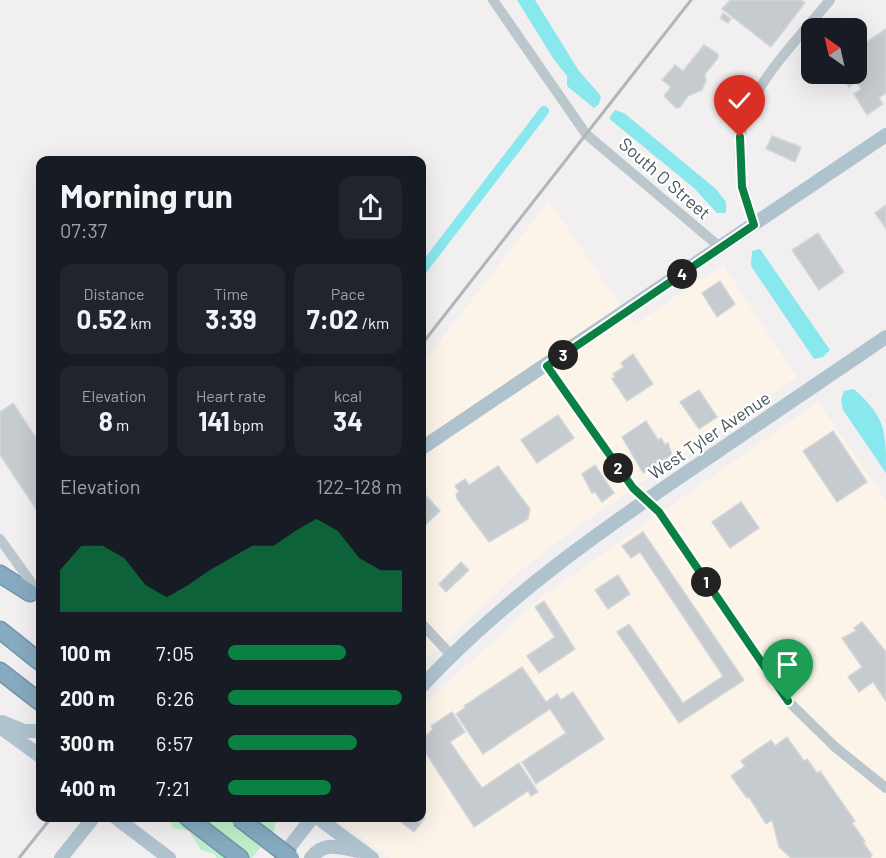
<!DOCTYPE html>
<html lang="en">
<head>
<meta charset="utf-8">
<style>
	:root { --surface:#171b24; --page:#20242c; --text:#f1f3f6; --muted:#9ea1a6; --accent:#0b8043 }
	body { margin:0; font-family:Barlow,sans-serif; background:var(--page); color:var(--text); height:100vh; display:flex; flex-direction:column; font-size:22px; white-space:nowrap }
	* { box-sizing:border-box; margin:0 }
	p { font-size:20px; color:var(--muted) }
	.icon { flex:none; width:33px; height:33px; fill:none; stroke:currentColor; stroke-width:2; stroke-linecap:round; stroke-linejoin:round }
	.map { position:relative; flex:1; overflow:hidden }
	.side { position:absolute; left:36px; top:156px; width:390px; height:666px; display:flex; flex-direction:column; background:var(--surface); border-radius:12px; box-shadow:0 6px 24px #0002 }
	.side>* { flex:none }
	.needle { width:39px; rotate:326deg }
	.controls { position:absolute; left:801px; top:18px; display:grid; gap:12px }
	.controls a { display:grid; place-items:center; width:66px; height:66px; border-radius:12px; background:var(--surface); box-shadow:0 6px 24px #0002; font-size:30px }
	.pin { position:absolute; display:grid; place-items:center; width:51px; height:51px; color:#fff; margin:-62px -26px; border-radius:50% 50% 50% 0; rotate:-45deg; box-shadow:0 0 6px #0007 }
	.pin .icon { rotate:45deg }
	.km { position:absolute; width:30px; height:30px; margin:-15px; border-radius:50%; background:#222; color:#fff; font-size:16px; line-height:30px; text-align:center }
	.round { display:grid; place-items:center; flex:none; width:63px; height:63px; border-radius:12px; background:var(--page) }
	.headline { display:flex; align-items:center; justify-content:space-between; height:102px; padding:0 24px }
	h1 { font-size:33px; font-weight:700; line-height:45px }
	.metrics { display:grid; grid-template-columns:repeat(3,1fr); gap:9px; height:102px; padding:6px 24px }
	.metrics div { display:grid; align-content:center; border-radius:12px; background:var(--page); text-align:center }
	.metrics b { font-size:26px; font-weight:700 }
	.metrics small { font-size:16px; font-weight:400 }
	.metrics p { font-size:16px }
	.chart { height:168px; padding:12px 24px }
	.chart p { display:flex; justify-content:space-between }
	.chart svg { width:100%; height:108px; margin-top:6px; fill:var(--accent); opacity:.7 }
	ul { padding:0 24px; list-style:none; font-size:20px }
	li { display:grid; grid-template-columns:96px 72px 1fr; align-items:center; height:45px }
	li i { height:15px; border-radius:8px; background:var(--accent) }
	.map>svg:first-child { display:block }
</style>
</head>
<body>
<div class="map">
<svg width="886" height="858" viewBox="0 0 886 858">
	<rect width="100%" height="100%" fill="#f2eff0"/>
	<g fill="#fcf4e9">
		<path d="M549,201L634,325L723,265L797,377L577,527L520,571L422,663V364Z"/>
		<path d="M818,402L886,500V858H390L345,825L340,818H422V708L426,702L543,596Z"/>
	</g>
	<path fill="#bdf0ca" d="M169,818H276L274,831L252,858H217L214,854L201,850L189,831L173,828Z"/>
	<g fill="#89e7ee">
		<path d="M517,0H535L579,71L601,96L599,104L594,108L567,86V76L553,58Z"/>
		<path d="M615,110L624,113L716,189L726,202V213H717L694,188L612,121L609,118Z"/>
		<path d="M760,249L830,350L823,357L814,359L751,266L752,251Z"/>
		<path d="M854,389C886,418 886,431 886,473L843,410L841,400L844,391Z"/>
	</g>
	<g fill="none" stroke-linecap="round" stroke-linejoin="round">
		<path stroke="#89e7ee" stroke-width="10" d="M422,270L544,111"/>
	</g>
	<g fill="#c6cbcf" stroke="#d3d7db" stroke-width="1.5">
		<path d="M730,0H801L805,3L771,47L722,9Z"/>
		<path d="M723,13L731,19L728,23L720,18Z"/>
		<path d="M886,29V93L879,98L883,104L867,115L854,94L861,89L859,86L856,82L849,87L839,74H856V49Z"/>
		<path d="M704,45L718,54V58L705,74L706,81L702,90L688,96L680,107L676,108L664,96L671,87L662,80L675,65L683,71Z"/>
		<path d="M772,136L801,147L795,162L766,149Z"/>
		<path d="M886,205V229L875,213Z"/>
		<path d="M818,233L844,272L819,290L792,250Z"/>
		<path d="M720,281L735,304L717,317L702,293Z"/>
		<path d="M633,354L653,384L627,401L612,379L615,377L613,374L624,367L621,363Z"/>
		<path d="M699,390L717,417L699,429L680,402Z"/>
		<path d="M13,403L40,444V515L0,455V412Z"/>
		<path d="M558,415L574,438L537,463L521,440Z"/>
		<path d="M646,421L658,440L661,438L665,445L668,443L672,455L643,473L622,437Z"/>
		<path d="M833,431L867,482L837,502L803,451Z"/>
		<path d="M595,465L614,493L602,502L595,492L592,493L582,474Z"/>
		<path d="M498,466L530,509L528,519L489,542L457,499L456,494L459,492L455,486L465,479L469,485Z"/>
		<path d="M422,491L440,511L422,528Z"/>
		<path d="M741,502L759,528L730,548L712,522Z"/>
		<path d="M643,532L744,680L679,723L617,632L629,624L683,703L723,676L640,552L631,558L622,546Z"/>
		<path d="M461,562L469,570L446,592L439,584Z"/>
		<path d="M618,575L630,594L608,609L595,590Z"/>
		<path d="M544,601L575,649L539,673L527,656L555,637L535,607Z"/>
		<path d="M862,622L886,652V701L873,682L859,692L848,677L862,667L842,638L856,631L854,628Z"/>
		<path d="M522,667L546,702L557,694L561,700L573,692L604,739L536,784L522,762L566,733L550,709L483,754L456,714L465,708L464,706Z"/>
		<path d="M452,712L465,732L450,742L482,788L519,763L538,792L531,796L528,791L474,827L422,747V739L433,729L431,726Z"/>
		<path d="M787,737L804,761L807,759L817,773L820,771L855,821L852,823L865,841L863,842L872,855L870,858H791L779,847L772,820L766,824L749,797L747,798L731,776L745,766L741,761L771,740L775,746Z"/>
		<path d="M422,814L425,818L414,832L396,818H422Z"/>
	</g>
	<g fill="none" stroke-linecap="round" stroke-linejoin="round">
		<defs>
			<g id="highway">
				<path d="M0,574L30,593"/>
				<path d="M0,630L40,662"/>
				<path d="M0,671L40,702"/>
				<path d="M188,818L240,858"/>
			</g>
		</defs>
		<use href="#highway" stroke="#7195ab" stroke-width="19"/>
		<g stroke="#bbc6cd" stroke-width="10">
			<path d="M493,0L586,134L721,248"/>
			<path d="M754,225C745,197 737,169 740,139C745,90 800,37 830,0"/>
			<path d="M547,366L633,488L659,512L788,701L835,747L886,788"/>
			<path d="M0,539L40,595"/>
			<path d="M422,624L451,655"/>
		</g>
		<g stroke="#afc3cf" stroke-width="14">
			<path d="M422,448L886,135"/>
			<path d="M422,686C505,597 604,528 705,460C766,419 826,378 886,337"/>
			<path d="M2,722L24,731H40"/>
			<path d="M0,727L40,756"/>
			<path d="M116,818L169,858"/>
			<path d="M318,818L372,858"/>
			<path d="M61,858L93,818"/>
			<path d="M281,858L312,818"/>
			<path d="M311,858C324,841 339,847 358,851"/>
		</g>
		<use href="#highway" stroke="#86aabf" stroke-width="16"/>
		<g stroke="#b1b6ba" stroke-width="3">
			<path d="M422,344L691,0"/>
			<path d="M19,858L51,818"/>
		</g>
		<defs>
			<path id="highway-bridge" d="M239,818L291,858"/>
		</defs>
		<use href="#highway-bridge" stroke="#7195ab" stroke-width="19" stroke-linecap="butt"/>
		<use href="#highway-bridge" stroke="#86aabf" stroke-width="16"/>
	</g>
	<g fill="none" stroke-linecap="round" stroke-linejoin="round">
		<defs>
			<path id="route" d="M740,137L742,187L754,225L547,366L633,488L659,512L788,701"/>
		</defs>
		<use href="#route" stroke="#fff" stroke-width="12"/>
		<use href="#route" stroke="#0b8043" stroke-width="8"/>
	</g>
	<g text-anchor="middle" dominant-baseline="central" stroke-width="4.5" stroke-linejoin="round" paint-order="stroke">
		<g font-size="18" fill="#47565d" stroke="#fff">
			<text transform="translate(665 178) rotate(41)">South O Street</text>
			<text transform="translate(709 435) rotate(-34)">West Tyler Avenue</text>
		</g>
	</g>
</svg>
<div class="controls">
<a><svg class="needle" viewBox="-14 -14 28 28"><path d="M0-13l5 13h-10z" fill="#e53935"/><path d="M0 13l5-13h-10z" fill="#9ea1a6"/></svg></a>
</div>
<div class="pin" style="left:788px;top:701px;background:#1e9e55"><svg class="icon" aria-label="arrive" viewBox="0 0 24 24"><path d="M6 21V4h12l-3 4 3 4H6"/></svg></div>
<div class="pin" style="left:740px;top:137px;background:#d93025"><svg class="icon" aria-label="check" viewBox="0 0 24 24"><path d="M5 12l5 5 9-10"/></svg></div>
<b class="km" style="left:706px;top:582px">1</b>
<b class="km" style="left:618px;top:468px">2</b>
<b class="km" style="left:563px;top:355px">3</b>
<b class="km" style="left:682px;top:274px">4</b>
<section class="side">
<div class="headline"><div><h1>Morning run</h1><p>07:37</p></div><a class="round"><svg class="icon" aria-label="share" viewBox="0 0 24 24"><path d="M12 15V3M7 8l5-5 5 5M5 13v7h14v-7"/></svg></a></div>
<div class="metrics">
<div><p>Distance</p><b>0.52<small> km</small></b></div>
<div><p>Time</p><b>3:39</b></div>
<div><p>Pace</p><b>7:02<small> /km</small></b></div>
</div>
<div class="metrics">
<div><p>Elevation</p><b>8<small> m</small></b></div>
<div><p>Heart rate</p><b>141<small> bpm</small></b></div>
<div><p>kcal</p><b>34</b></div>
</div>
<div class="chart"><p><span>Elevation</span>122–128 m</p>
<svg viewBox="0 0 160 44" preserveAspectRatio="none"><path d="M0 44V27L10 17L20 17L30 22L40 33L50 38L60 33L70 27L80 22L90 17L100 17L110 11L120 6L130 11L140 22L150 27L160 27V44z"/></svg>
</div>
<ul>
<li><b>100 m</b>7:05<i style="width:68%"></i></li>
<li><b>200 m</b>6:26<i style="width:100%"></i></li>
<li><b>300 m</b>6:57<i style="width:74%"></i></li>
<li><b>400 m</b>7:21<i style="width:59%"></i></li>
</ul>
</section>
</div>
</body>
</html>
